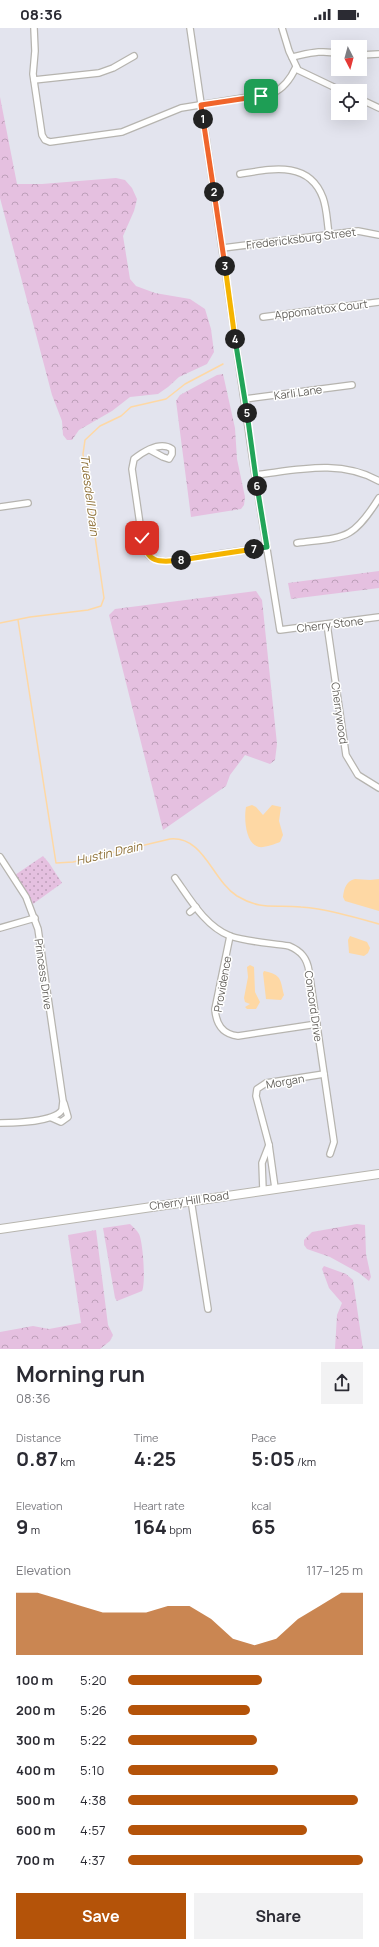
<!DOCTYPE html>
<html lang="en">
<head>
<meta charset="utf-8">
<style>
	:root { --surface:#fff; --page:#f2f2f3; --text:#2b2b33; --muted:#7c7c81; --accent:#b45309 }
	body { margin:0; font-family:Manrope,sans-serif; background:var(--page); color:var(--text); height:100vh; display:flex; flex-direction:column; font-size:15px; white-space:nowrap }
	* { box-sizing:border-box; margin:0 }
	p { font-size:13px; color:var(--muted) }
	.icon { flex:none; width:22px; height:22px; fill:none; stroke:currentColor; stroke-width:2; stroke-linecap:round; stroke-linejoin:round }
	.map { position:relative; height:1321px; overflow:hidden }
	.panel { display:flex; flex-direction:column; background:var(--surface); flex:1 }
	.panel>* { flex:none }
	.needle { width:26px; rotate:174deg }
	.fabs { position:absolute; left:331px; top:12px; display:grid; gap:8px }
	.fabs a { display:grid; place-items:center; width:36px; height:36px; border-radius:0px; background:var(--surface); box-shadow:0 4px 16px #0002; font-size:20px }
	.pin { position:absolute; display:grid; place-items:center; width:34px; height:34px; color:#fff; margin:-17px; border-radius:8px; box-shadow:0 2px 6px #0006 }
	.km { position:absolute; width:20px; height:20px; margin:-10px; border-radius:50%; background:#222; color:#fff; font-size:11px; line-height:20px; text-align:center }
	.round { display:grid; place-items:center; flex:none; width:42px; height:42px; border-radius:0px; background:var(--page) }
	.summary { display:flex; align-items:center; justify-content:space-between; height:68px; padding:0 16px }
	h1 { font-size:22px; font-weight:700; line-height:30px }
	.metrics { display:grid; grid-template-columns:repeat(3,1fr); gap:6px; height:68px; padding:4px 16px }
	.metrics div { display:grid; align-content:center }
	.metrics b { font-size:20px; font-weight:700 }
	.metrics small { font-size:11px; font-weight:400 }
	.metrics p { font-size:11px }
	.chart { height:112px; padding:8px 16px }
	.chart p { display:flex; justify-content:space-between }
	.chart svg { width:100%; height:72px; margin-top:4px; fill:var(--accent); opacity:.7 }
	.primary-button { display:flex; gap:8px; margin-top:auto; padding:8px 16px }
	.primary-button a { flex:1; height:46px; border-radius:0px; background:var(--accent); color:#fff; font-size:16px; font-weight:700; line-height:46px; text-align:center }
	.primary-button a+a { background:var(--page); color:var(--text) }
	ul { padding:0 16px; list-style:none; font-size:13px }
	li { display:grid; grid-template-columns:64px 48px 1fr; align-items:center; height:30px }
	li i { height:10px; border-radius:5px; background:var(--accent) }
	.status { display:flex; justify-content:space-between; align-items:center; height:28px; padding:0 20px; background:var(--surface); direction:ltr }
	.status svg { height:11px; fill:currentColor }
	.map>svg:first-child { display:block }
</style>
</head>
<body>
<div class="status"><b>08:36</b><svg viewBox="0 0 49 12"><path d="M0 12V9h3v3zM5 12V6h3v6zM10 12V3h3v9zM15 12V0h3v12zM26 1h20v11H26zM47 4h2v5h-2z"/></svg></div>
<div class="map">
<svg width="379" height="1321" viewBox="0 0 379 1321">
	<defs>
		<pattern id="forest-crowns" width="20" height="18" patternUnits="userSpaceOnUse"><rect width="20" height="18" fill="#e5c0e0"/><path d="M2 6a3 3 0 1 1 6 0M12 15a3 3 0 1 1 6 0" fill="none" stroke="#bd9fb9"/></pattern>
		<pattern id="park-dots" width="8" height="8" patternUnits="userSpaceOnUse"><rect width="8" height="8" fill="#e5c0e0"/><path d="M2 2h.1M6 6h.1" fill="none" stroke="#bd9fb9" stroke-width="1.8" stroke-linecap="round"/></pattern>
	</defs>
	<rect width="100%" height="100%" fill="#e3e4ee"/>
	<g fill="url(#forest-crowns)">
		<path d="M0,69L17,156H42L116,150L125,152L132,160L137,171L134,183L123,208L130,251L136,258L155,265L190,271L205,281L211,301L214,324L207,336L179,349L168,359L158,366L130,369L112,383L79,402L72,412H67L63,407L62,393L52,367L0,170Z"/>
		<path d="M223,346L235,400L237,431L245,469L244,477L241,481L191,489L176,373L180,367L217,347Z"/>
		<path d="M379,543V560L291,571L288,555Z"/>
		<path d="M256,563L262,572L277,716L275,732L270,736L245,727L230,747L226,758L163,802L109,587L115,581Z"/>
		<path d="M130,1196C133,1199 137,1202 139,1206C143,1214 146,1255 142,1263L117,1273L115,1270L103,1200Z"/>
		<path d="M357,1196L365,1197L366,1226L371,1249L369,1253L359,1245L330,1229L307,1221L304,1217V1212L312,1204Z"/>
		<path d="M96,1202L108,1297L113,1307L110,1313L100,1321H0V1304L33,1298L49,1301L81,1295L68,1207Z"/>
		<path d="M324,1238L346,1246L353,1252L363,1321H335L337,1287L342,1275L329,1260L322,1241Z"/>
	</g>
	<path fill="url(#park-dots)" d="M43,828L49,835L62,855L33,876L15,847Z"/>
	<g fill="#fed8a4">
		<path d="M252,777L256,779L263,787L272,777L281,779L279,793L283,807L280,814C275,816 264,820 259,819C245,816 244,789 246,779Z"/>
		<path d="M355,851L370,852L379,851V883L345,873L343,869C344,861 346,853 355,851Z"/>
		<path d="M350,908L367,914L370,920L368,925L364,928L349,925L348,912Z"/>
		<path d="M250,937L254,939L255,964L260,974L256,981H247L245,979L250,976L245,974L244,970L248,949L247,939Z"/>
		<path d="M264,943C282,947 280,951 284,967L281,972L266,971L263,945Z"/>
	</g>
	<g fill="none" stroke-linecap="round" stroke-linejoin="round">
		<g stroke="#fed8a4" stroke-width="1.5">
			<path d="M18,592L56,835L73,834L170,811C204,808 212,852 237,868C262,883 275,876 301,879C327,881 354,889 379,896"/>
			<path d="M0,595L30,589L88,582L101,578L104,570L83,426L85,412L100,398L121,388L131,379L166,371L185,356L223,336"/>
		</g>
		<defs>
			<g id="street">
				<path d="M34,0L35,23L33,46L42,107L45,112L50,114L122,104L181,80L273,65C284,60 291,50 296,39"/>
				<path d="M190,0L255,447L280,602L379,589"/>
				<path d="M282,0L289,23L298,42L342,63"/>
				<path d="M360,27L379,26"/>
				<path d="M292,29C307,26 322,21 338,26"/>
				<path d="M34,52L99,45L113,40L134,28"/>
				<path d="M360,71L379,80"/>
				<path d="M240,146C271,141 309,132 323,170C327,181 327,194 329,206"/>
				<path d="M223,220L358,203L379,207"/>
				<path d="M263,289L379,274"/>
				<path d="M245,371L352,357"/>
				<path d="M150,422L163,429L169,431L172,426V421C160,413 143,424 134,431L132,441L142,510C146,529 151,534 171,533L267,519"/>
				<path d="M255,447C297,442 340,431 379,453"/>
				<path d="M0,479L28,475"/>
				<path d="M297,515C345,509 352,513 379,470"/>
				<path d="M327,596L346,727L358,747L379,760"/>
				<path d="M0,829L26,869L38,901L63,1073L62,1082C54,1094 14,1095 0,1095"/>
				<path d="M175,850C190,871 205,898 230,908C248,914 270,915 289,918C301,923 307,930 309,943L334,1114L330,1126"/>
				<path d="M190,884L196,879"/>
				<path d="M0,900L35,890"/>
				<path d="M230,908L215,981C216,996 222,1006 238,1008L317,996"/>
				<path d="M52,1090L61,1094L68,1089L64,1075"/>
				<path d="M275,1160L269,1117L256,1068L257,1061L266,1055L324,1046"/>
				<path d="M263,1162L262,1135L269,1117"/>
				<path d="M191,1172L208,1281"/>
			</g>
			<path id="secondary" d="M0,1201L379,1146"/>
		</defs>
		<use href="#street" stroke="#b6b4af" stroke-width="8"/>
		<use href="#secondary" stroke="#b7b5ae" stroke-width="10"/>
		<use href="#street" stroke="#fff" stroke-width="5.5"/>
		<use href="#secondary" stroke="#fff" stroke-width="8"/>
	</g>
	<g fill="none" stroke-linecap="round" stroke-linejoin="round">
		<defs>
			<path id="split-1" d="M203,91L201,77L261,68"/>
			<path id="split-2" d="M203,91L214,164"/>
			<path id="split-3" d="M214,164L225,238"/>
			<path id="split-4" d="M225,238L235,311"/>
			<path id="split-5" d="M235,311L247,385"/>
			<path id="split-6" d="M247,385L257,458"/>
			<path id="split-7" d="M254,521L267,519L257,458"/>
			<path id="split-8" d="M181,532L254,521"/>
			<path id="split-9" d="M142,510C147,535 158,535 181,532"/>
		</defs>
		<use href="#split-1" stroke="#fff" stroke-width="8"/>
		<use href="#split-2" stroke="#fff" stroke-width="8"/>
		<use href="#split-3" stroke="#fff" stroke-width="8"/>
		<use href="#split-4" stroke="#fff" stroke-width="8"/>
		<use href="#split-5" stroke="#fff" stroke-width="8"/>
		<use href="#split-6" stroke="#fff" stroke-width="8"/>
		<use href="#split-7" stroke="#fff" stroke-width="8"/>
		<use href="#split-8" stroke="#fff" stroke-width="8"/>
		<use href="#split-9" stroke="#fff" stroke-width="8"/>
		<use href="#split-1" stroke="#f0652b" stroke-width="5"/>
		<use href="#split-2" stroke="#f0652b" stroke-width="5"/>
		<use href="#split-3" stroke="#f0652b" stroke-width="5"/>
		<use href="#split-4" stroke="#f5b400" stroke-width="5"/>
		<use href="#split-5" stroke="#22a559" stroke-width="5"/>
		<use href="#split-6" stroke="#22a559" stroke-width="5"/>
		<use href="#split-7" stroke="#22a559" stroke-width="5"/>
		<use href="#split-8" stroke="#f5b400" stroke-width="5"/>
		<use href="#split-9" stroke="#f5b400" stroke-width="5"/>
	</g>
	<g text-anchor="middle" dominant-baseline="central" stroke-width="3" stroke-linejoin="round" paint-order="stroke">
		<g font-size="11" fill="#64615c" stroke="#fff">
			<text transform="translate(301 210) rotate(-7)">Fredericksburg Street</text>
			<text transform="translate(321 281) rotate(-7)">Appomattox Court</text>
			<text transform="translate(298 364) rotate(-8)">Karli Lane</text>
			<text transform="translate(330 596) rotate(-7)">Cherry Stone</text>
			<text transform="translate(340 685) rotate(82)">Cherrywood</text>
			<text transform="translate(44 946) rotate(82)">Princess Drive</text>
			<text transform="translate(222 956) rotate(-80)">Providence</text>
			<text transform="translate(314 978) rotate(82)">Concord Drive</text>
			<text transform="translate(285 1053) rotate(-10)">Morgan</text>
			<text transform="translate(189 1172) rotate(-8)">Cherry Hill Road</text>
		</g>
		<g font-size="12" font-style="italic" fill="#8d6f36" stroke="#fff">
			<text transform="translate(90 467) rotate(83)">Truesdell Drain</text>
			<text transform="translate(109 825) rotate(-13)">Hustin Drain</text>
		</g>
	</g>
</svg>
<div class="fabs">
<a><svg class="needle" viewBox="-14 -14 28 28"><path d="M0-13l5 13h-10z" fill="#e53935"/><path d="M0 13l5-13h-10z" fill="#7c7c81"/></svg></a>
<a><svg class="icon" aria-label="locate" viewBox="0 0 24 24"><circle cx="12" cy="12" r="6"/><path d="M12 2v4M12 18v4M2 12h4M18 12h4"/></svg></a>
</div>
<div class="pin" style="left:261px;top:68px;background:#1e9e55"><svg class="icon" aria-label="arrive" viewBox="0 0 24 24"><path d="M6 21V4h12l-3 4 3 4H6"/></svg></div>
<div class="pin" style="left:142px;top:510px;background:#d93025"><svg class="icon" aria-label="check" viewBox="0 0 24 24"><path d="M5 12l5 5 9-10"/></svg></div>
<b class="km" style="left:203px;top:91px">1</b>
<b class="km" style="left:214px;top:164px">2</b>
<b class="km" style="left:225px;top:238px">3</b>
<b class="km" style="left:235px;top:311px">4</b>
<b class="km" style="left:247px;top:385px">5</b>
<b class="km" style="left:257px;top:458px">6</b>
<b class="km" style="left:254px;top:521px">7</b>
<b class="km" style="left:181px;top:532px">8</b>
</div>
<section class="panel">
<div class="summary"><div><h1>Morning run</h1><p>08:36</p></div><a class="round"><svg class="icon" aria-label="share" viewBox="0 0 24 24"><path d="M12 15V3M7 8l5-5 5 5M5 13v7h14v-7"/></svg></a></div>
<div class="metrics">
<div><p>Distance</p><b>0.87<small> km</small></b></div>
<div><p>Time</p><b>4:25</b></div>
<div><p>Pace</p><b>5:05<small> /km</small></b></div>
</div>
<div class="metrics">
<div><p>Elevation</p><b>9<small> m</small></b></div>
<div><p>Heart rate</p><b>164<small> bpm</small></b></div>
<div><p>kcal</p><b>65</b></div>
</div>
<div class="chart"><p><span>Elevation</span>117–125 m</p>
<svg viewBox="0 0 160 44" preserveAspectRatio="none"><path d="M0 44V6L10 6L20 10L30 14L40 18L50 18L60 18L70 14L80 14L90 22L100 34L110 38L120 34L130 22L140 14L150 6L160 6V44z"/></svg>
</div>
<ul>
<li><b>100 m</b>5:20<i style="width:57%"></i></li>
<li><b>200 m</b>5:26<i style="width:52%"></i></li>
<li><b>300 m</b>5:22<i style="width:55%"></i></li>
<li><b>400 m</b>5:10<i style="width:64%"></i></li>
<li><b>500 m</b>4:38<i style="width:98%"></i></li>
<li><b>600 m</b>4:57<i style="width:76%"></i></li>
<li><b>700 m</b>4:37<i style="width:100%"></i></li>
</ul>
<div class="primary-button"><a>Save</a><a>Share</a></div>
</section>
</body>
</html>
